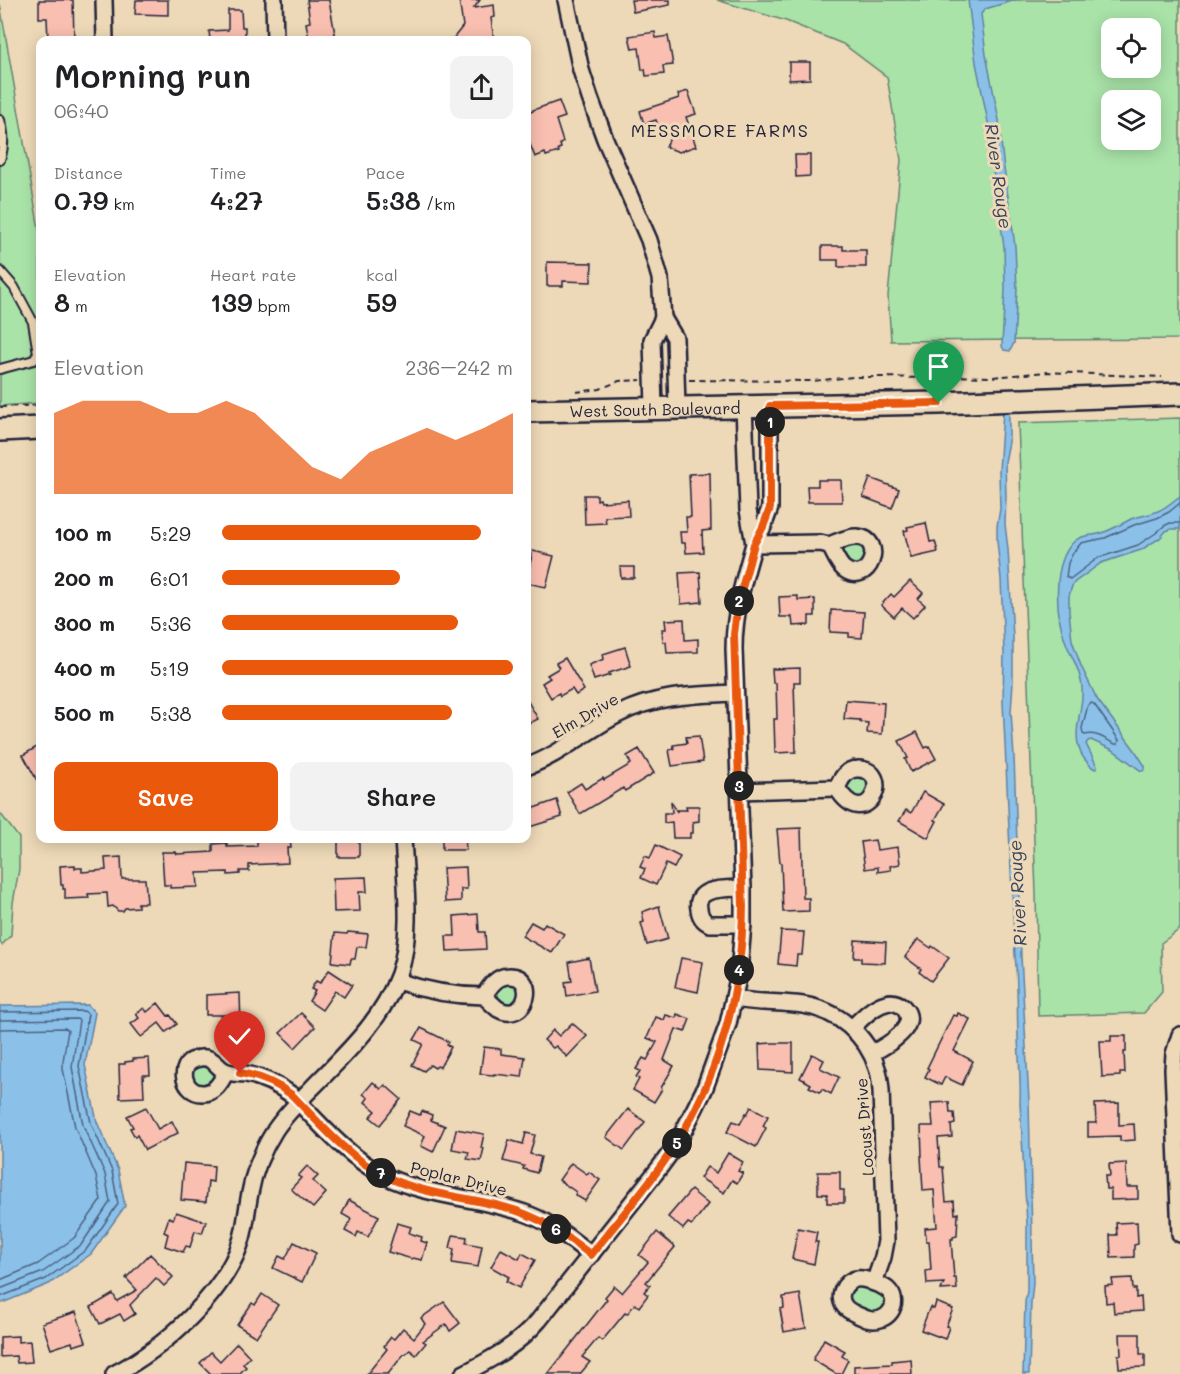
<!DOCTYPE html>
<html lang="en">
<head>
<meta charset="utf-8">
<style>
	:root { --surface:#fff; --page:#f2f2f2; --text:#202124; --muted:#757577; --accent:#ea580c }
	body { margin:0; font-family:Mali,sans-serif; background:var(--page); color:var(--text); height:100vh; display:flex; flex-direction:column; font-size:22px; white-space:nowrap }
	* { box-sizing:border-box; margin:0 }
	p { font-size:20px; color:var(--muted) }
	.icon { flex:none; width:33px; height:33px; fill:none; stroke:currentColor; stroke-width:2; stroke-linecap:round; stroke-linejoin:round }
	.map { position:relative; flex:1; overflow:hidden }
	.drawer { position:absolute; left:36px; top:36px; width:495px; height:807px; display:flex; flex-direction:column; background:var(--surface); border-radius:12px; box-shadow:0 3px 15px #0003 }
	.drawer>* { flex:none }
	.fabs { position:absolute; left:1101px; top:18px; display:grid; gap:12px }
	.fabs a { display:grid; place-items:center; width:60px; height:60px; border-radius:12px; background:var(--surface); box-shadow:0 3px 15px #0003; font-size:30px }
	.pin { position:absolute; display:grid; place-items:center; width:51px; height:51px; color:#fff; margin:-62px -26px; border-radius:50% 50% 50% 0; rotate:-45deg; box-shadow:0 0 6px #0007 }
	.pin .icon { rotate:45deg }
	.km { position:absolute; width:30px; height:30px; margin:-15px; border-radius:50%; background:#222; color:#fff; font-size:16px; line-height:30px; text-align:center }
	.round { display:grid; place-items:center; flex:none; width:63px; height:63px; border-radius:12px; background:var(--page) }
	.head { display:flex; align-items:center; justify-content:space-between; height:102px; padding:0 18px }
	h1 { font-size:33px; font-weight:600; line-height:45px }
	.metrics { display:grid; grid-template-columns:repeat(3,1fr); gap:9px; height:102px; padding:6px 18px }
	.metrics div { display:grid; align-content:center }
	.metrics b { font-size:26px; font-weight:600 }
	.metrics small { font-size:16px; font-weight:400 }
	.metrics p { font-size:16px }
	.chart { height:168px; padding:12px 18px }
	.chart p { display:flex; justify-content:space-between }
	.chart svg { width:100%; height:108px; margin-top:6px; fill:var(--accent); opacity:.7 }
	.cta { display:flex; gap:12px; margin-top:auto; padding:12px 18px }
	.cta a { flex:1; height:69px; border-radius:12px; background:var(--accent); color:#fff; font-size:24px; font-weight:600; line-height:69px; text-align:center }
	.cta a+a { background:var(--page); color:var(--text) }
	ul { padding:0 18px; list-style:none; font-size:20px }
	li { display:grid; grid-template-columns:96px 72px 1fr; align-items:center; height:45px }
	li i { height:15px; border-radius:8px; background:var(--accent) }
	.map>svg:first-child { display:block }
</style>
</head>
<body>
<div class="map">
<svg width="1180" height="1374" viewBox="0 0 1180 1374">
	<rect width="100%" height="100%" fill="#edd9b7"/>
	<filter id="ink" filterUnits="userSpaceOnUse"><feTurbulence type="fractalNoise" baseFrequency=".0167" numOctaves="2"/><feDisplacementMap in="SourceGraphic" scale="12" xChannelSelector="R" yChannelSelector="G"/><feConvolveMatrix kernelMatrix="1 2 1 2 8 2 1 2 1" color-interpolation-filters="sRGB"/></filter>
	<g filter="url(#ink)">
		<g fill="#a9e3a8" stroke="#668272" stroke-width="1.5" fill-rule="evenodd">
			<path d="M717,0H1180V339L891,341L888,296L901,160L887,77L843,44L786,21ZM1112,28H1150V68H1112ZM1112,100H1150V140H1112Z"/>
			<path d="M0,4L40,235V403L0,406Z"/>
			<path d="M1180,418V929L1161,943L1162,992L1144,1013L1038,1016L1036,893L1018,423Z"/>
			<circle cx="854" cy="555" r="11"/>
			<circle cx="858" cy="787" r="11"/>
			<path d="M0,813L19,838V869L13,903L11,935L2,945L0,942Z"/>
			<circle cx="509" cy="994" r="11"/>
			<circle cx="202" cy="1075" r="11"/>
			<path d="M858,1285C873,1290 897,1294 879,1313C872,1313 853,1309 850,1302C848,1299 849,1294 849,1291Z"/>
		</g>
		<g fill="#8bc1e9" stroke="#6181a3" stroke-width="1.5">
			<path d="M968,0H1016L985,9L981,14L986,55L999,120L1003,161L1015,246L1017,289L1014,343L1010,351L1004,350L1002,346L1005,289L1004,247L992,162L988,122L976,63Z"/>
			<path d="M1003,412H1009V442L1005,462L1006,496L1005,524L1008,549L1013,637V682L1011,712L1014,757L1021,956L1029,1101L1033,1283L1031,1303L1029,1374H1023L1025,1302L1027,1291V1224L1020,1103C1021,1081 1019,1060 1018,1038C1017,1010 1018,983 1015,955L1003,702L1004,653L1001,579L997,541V526L1000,509L999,471Z"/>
			<path d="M1180,496V529H1171L1166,531L1160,538L1141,550L1101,563L1075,582L1072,586L1069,596V612L1072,640L1081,666L1097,699L1134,749L1145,766V769L1143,771L1140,770L1113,750L1091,740L1088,741L1086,744L1097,766V768L1095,769C1089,766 1087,762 1083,757C1068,732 1087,707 1081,681C1079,668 1071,656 1066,643C1056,617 1052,570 1070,546C1080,533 1089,537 1102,533C1113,529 1122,524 1131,519C1140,516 1149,515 1158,511C1166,508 1173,501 1180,496Z"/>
			<path d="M88,1005L95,1013L85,1065L97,1122L118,1170L125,1206L91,1254L49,1284L0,1304V1006Z"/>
		</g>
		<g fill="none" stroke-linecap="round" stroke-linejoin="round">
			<g stroke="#4c6281" stroke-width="1.5">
				<path d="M1180,503L1169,512L1157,518L1134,525L1105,538L1081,543L1073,553L1068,563L1066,577L1070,579L1098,558L1138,545L1156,533L1164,526L1170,523H1180"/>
				<path d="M1091,703L1094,704L1119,740L1118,744H1115C1105,739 1096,732 1085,735L1083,734L1082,728L1088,705Z"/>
				<path d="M0,1012L84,1011L88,1014L79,1066L91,1123L112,1171L118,1204L86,1250L46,1279L0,1297"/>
				<path d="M0,1020L76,1019L79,1020L72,1067L83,1125L105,1174L110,1202L81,1245L43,1272L0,1289"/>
				<path d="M0,1029L65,1028L68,1030L63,1061V1069L75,1127L96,1176L101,1200L74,1238L38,1264L0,1280"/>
			</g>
		</g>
		<g fill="#f9bfb0" stroke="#22223b" stroke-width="1.5">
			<path d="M39,0H73L74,40H48L47,18H39Z"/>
			<path d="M136,0H168V15L135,14Z"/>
			<path d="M307,0H329L336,40H309L306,23L310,22Z"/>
			<path d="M459,0H480L474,8L494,5L495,17L491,18L494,40H452L463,26Z"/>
			<path d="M631,0H670V5L633,12Z"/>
			<path d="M228,10H241L242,27H245V40H210L209,31L228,30Z"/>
			<path d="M655,32L656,38L668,36L673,65L663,66L664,74L646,76L645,69L642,70L639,48L632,49L629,36Z"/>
			<path d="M789,62H810V79L789,80Z"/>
			<path d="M688,91L696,114L686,117L696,146L679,152L666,147L673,131L661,135L656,120L644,124L640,111L679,98L678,94Z"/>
			<path d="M559,101L565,117L556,120L563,142L560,144L561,148L558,149L559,152L546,156L545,153L535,157L526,134V114L533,111V110Z"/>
			<path d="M795,155H810V176L796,177Z"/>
			<path d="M822,246H843V250H866V267H838V260H822Z"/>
			<path d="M547,262L592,263L591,282L563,281V286H547Z"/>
			<path d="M710,473L711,530L702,531L703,552L686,553L685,543H681L680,532H687L686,517H691L689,474Z"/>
			<path d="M870,478L899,489L892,508L863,497Z"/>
			<path d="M818,480H841L842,502H808L807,486H818Z"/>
			<path d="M584,495H597V500L600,499L601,502L628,500L629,516L605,517L606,523L585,524Z"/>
			<path d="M926,523L930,542L935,541L938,552L911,558L904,531L908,530L907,527Z"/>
			<path d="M533,551L554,556L546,587L526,583V567L529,568Z"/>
			<path d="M620,567H634V578H621Z"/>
			<path d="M700,572L702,602L681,604L679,573Z"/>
			<path d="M910,581L923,593L918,599L925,605L913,618L902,608L894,617L881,605L891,594L894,597Z"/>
			<path d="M798,596V600L815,599V616H809V625L793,626L792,617H780L779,597Z"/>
			<path d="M831,610L864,612L862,638L849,637V633L830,632Z"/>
			<path d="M684,619L685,640L698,639V652L667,653L666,642H663L662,629H666L665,620Z"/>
			<path d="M625,647L631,666L609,673L610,675L594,680L589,665L604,659L603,654Z"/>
			<path d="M565,658L584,690L576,695L572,689L560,696L559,693L551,698L542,683L550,678L547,675L559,668L556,663Z"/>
			<path d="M800,668V682H794L796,752L775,753L774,719H777L776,683H773L772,669Z"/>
			<path d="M526,698L538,719L526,725Z"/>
			<path d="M846,700L884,703L882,734L867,733L868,723L860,722V720L844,719Z"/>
			<path d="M917,732L925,748L929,746L936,759L911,772L905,759L908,758L899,741Z"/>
			<path d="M699,736L703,762L672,766L669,750L674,749L673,745L687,743L686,737Z"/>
			<path d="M40,745V786L23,755Z"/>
			<path d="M639,749L654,773L625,791L623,788L580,814L567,792L581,783L585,789L603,778L604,780L631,764L627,756Z"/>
			<path d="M923,792L944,804L935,820L937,821L928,838L899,821L906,810L911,813Z"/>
			<path d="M557,800L562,817L526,828V816L532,814L531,809Z"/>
			<path d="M671,801L677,812V810H687L686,806H699V821L693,822V833H690V838H673L672,822L664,823V813H672Z"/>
			<path d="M801,828L803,898H809V911L783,912L781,863H780L777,829Z"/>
			<path d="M290,838L291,848H287L288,863L249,865V871H240V874L228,875V872L197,873L198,887L170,888V885H164L162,852H176L177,854L213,852V844L227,843V847L257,846V839Z"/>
			<rect x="338" y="838" width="21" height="19"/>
			<path d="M465,838L466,850H442V839Z"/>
			<path d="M875,840L877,850L898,847L900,864L890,866L891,870L878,872V867L865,869L861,842Z"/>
			<path d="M656,845L680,857L674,868L666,864L656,885L641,878L645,869L640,867L645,856L650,858Z"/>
			<path d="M121,857L122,879H145L147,903H138V907L125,908L123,911H118L113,906L108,907L107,893L88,894L89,898L65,899V889H63V885H61L60,866L75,865V868H82V872L106,870L105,858Z"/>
			<path d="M466,867L467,889H461V901L445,902L443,868Z"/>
			<path d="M366,877L367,892H359L360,911L334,912L333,878Z"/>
			<path d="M659,906L668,939L647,945L641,923L644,922L642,912Z"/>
			<path d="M478,914L479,932H485L486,949L447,951L446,936H455L454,916Z"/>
			<path d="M531,922L542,928L545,923L564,934L552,953L522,936Z"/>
			<path d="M781,931L804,932L802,955H797L796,966L778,964Z"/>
			<path d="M348,932L368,934L366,947H357L355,959H351L350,964L332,962L335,933L347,934Z"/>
			<path d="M918,939L931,948L932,946L949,958L931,981L919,972L921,969L905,957Z"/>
			<path d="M855,940L886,942L885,963L861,962V958H854Z"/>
			<path d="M589,958L595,991L567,996L565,982L572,981L569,962Z"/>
			<path d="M681,958L703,962L698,992L675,987Z"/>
			<path d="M329,970L352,985L344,997L335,991L322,1010L309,1001L315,991L311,989L316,981L320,983Z"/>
			<path d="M240,993L241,1026L226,1027L225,1015H206V995Z"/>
			<path d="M158,1003L168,1016L170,1015L177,1024L166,1032L159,1023L141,1037L131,1024L139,1018L136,1014L144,1008L147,1012Z"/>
			<path d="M301,1013L315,1027L295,1048L280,1033Z"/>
			<path d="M958,1013L970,1019L954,1051L973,1061L962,1085L945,1077L941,1085L925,1077L929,1069L927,1068L953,1015L957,1016Z"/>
			<path d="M677,1014L690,1019L685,1032L676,1029L664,1060L674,1066L661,1088L662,1089L654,1102L633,1090L639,1079L636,1077L640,1071L636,1069L643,1058L647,1060L657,1042L647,1038L656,1017L664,1020L666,1015L676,1018Z"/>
			<path d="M572,1023L587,1036L567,1057L556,1046L553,1048L544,1040L553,1030L559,1036Z"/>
			<path d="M421,1028L449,1042L447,1045L451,1047L440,1067L437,1066L435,1068L430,1065L424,1071L412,1065L423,1044L414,1040Z"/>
			<path d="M1111,1036H1126V1052H1124L1125,1073H1120V1076L1102,1077L1100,1041H1111Z"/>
			<path d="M772,1043H793V1072L760,1070L759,1044Z"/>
			<path d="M484,1047L501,1049V1054L525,1057L522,1077L494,1074V1075L480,1074Z"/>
			<path d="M812,1054L824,1060L820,1068L839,1077L831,1094L822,1089L820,1092L809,1087L811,1084L800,1078Z"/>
			<path d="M149,1058L150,1075H143L144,1097L120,1098L119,1064H125V1062L133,1061V1059Z"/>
			<path d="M373,1082L381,1089L385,1085L401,1099L380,1125L370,1117L376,1111L365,1102L368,1098L363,1094Z"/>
			<path d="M949,1102L950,1113H954L955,1124L951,1125L952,1137L938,1138L940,1167H943L946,1202L954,1201L955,1214L958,1213L957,1236L953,1237V1239H951L954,1278H956L957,1289L941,1290L944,1283L927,1284L926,1271L931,1270L929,1241H926L925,1228L937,1227L934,1190L923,1191L921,1156H922L921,1126H933L931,1103Z"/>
			<path d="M1119,1103V1125L1134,1124L1135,1140L1120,1141V1136L1088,1137V1123H1096L1095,1104Z"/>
			<path d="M146,1107L158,1129L172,1121L178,1133L145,1150L137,1135L135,1137L130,1128L133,1127L127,1116Z"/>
			<path d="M751,1107L768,1116L763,1126L766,1128L756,1147L727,1132L733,1121L740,1124L746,1113L747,1114Z"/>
			<path d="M628,1109L645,1122L624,1150L606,1137Z"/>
			<path d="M410,1111L420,1115L422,1111L432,1115L431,1120L445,1126L433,1152L421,1146L425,1136L403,1126Z"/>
			<path d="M456,1129L484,1134L481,1148H484L481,1161L467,1159L469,1152L452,1149Z"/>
			<path d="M526,1133L535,1135L530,1154L541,1157L537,1173L523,1169L524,1166L503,1161L509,1140L523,1144Z"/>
			<path d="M728,1153L743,1162L738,1171L743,1173L737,1183L732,1180L724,1193L700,1178L707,1167L716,1173Z"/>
			<path d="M184,1163L214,1166L213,1182L208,1181L206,1202L181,1200Z"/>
			<path d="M571,1163L587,1174L589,1172L600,1180L585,1201L575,1195L576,1192L559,1180Z"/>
			<path d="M1126,1163L1127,1187H1138V1199L1111,1200V1189H1106L1105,1176H1110L1109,1164Z"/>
			<path d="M307,1166L318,1176L313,1181L326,1193L313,1208L291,1189L301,1178L298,1176Z"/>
			<path d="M818,1172H840V1190H844V1203H827V1194H818Z"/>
			<path d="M691,1190L708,1204L692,1225L688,1223L683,1229L668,1217Z"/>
			<path d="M349,1200L379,1216L368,1237L358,1232L356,1237L345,1231L351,1219L342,1214Z"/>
			<path d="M176,1212L206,1222L202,1233L195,1231L190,1247L186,1246L183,1252L165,1246L168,1234L164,1232L169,1217L173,1219Z"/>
			<path d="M1137,1222L1138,1244L1134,1245V1257L1111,1258L1110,1235H1117L1116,1223Z"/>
			<path d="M397,1223L411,1227L409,1233L422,1237L421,1241L427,1243L422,1260L413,1258L412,1259L388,1252Z"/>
			<path d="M798,1228L817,1232L815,1242H818L814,1264L792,1259Z"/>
			<path d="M657,1232L675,1247L646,1282L650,1285L644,1292L648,1295L639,1307L635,1304L627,1314L625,1313L602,1341L598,1338L582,1357L590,1362L580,1374H548L607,1299L605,1297L614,1286L622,1293L648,1262L639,1255Z"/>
			<path d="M453,1235L467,1237L466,1243L482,1246L478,1267L452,1263L454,1249L450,1248Z"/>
			<path d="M294,1242L316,1253L302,1282L273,1268L279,1256L285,1259Z"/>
			<path d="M501,1249L519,1259L522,1253L535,1260L519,1288L506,1281L509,1277L491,1267Z"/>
			<path d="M150,1254L173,1277L164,1286L156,1278L130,1305L135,1314L124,1321L120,1314L100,1324L91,1307L113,1294L117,1301L137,1290L126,1278Z"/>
			<path d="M1132,1278L1133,1289H1136V1298L1141,1297L1142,1311L1114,1313L1113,1302L1106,1303L1105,1286L1113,1285L1112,1279Z"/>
			<path d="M262,1294L278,1305L256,1337L237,1325L252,1303L255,1305Z"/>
			<path d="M800,1294L806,1328L784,1332L780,1309L784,1308L783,1297Z"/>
			<path d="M444,1302L460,1323L450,1331L446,1324L423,1341L426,1343L416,1355L410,1350L405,1354H404L388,1374H367L387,1349L384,1346L391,1337L394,1339L403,1328L414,1338L425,1324L421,1318Z"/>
			<path d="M936,1302L953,1309L946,1326L949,1327L945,1339L921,1330L930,1307L934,1309Z"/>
			<path d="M76,1312L86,1342L73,1346L72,1342L51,1349L42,1323Z"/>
			<path d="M1120,1334H1140V1354H1145V1367L1119,1368L1118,1355H1121Z"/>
			<path d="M18,1336V1342L30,1341L32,1362L17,1363L16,1356L0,1357V1337Z"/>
			<path d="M824,1339L845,1351L842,1356L848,1360L841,1374H836L813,1360Z"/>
			<path d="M237,1343L250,1357L243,1364L246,1367L239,1374H211L200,1363L211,1352L220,1361Z"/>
			<path d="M911,1359L912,1374H854V1366L892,1364V1361Z"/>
		</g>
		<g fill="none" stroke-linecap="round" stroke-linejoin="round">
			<defs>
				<g id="service">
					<path d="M0,120C5,134 4,147 0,160"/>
					<path d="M0,271L14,287L33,322L38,353L34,360L0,369"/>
				</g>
				<g id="minor">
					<path d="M104,0L105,40"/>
					<path d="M274,0L275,40"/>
					<path d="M566,0L581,70L590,98L605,139L649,240L660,278L663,318L652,340L654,408"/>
					<path d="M663,318L675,338L677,408"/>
					<path d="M744,406L748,510L754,544L763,527L770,508V406"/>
					<path d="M526,767C560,755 587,730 619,714C656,695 695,695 735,693"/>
					<path d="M739,791L837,788C867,837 896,768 857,769C846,769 841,779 837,788"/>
					<path d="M743,888C728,889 694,886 699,909C700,917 703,921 710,924H743"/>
					<path d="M397,981C426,991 453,996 484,996C488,1000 493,1005 498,1009C527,1025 539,975 509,976C497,976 490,986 484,996"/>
					<path d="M734,999C757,1003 780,1002 803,1005C837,1010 867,1035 877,1068C880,1075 880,1083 881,1090L886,1241L883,1257L874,1283C868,1280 862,1278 856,1279C843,1282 836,1298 846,1308C851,1313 860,1316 867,1319C887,1325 903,1303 887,1289C883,1286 878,1284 874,1283"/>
					<path d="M852,1028C861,1019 873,1006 886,1003C892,1001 898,1003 903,1007C922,1026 886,1046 872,1053"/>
					<path d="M1180,1035L1174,1054L1173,1069L1180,1234"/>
					<path d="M226,1072C221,1082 215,1093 203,1093C184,1094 176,1065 196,1059C215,1053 216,1070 228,1072C233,1074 240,1073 246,1074C263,1077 278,1085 292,1095C320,1124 349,1158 385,1176C431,1198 483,1197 530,1215C553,1224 572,1240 591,1255"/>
					<path d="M114,1374C163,1349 227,1292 242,1238C246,1223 247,1208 250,1193C254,1170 263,1149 275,1130C285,1115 298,1102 311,1089C345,1054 382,1021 399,974C413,934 405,880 403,838"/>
					<path d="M463,1374C492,1359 518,1345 539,1320L660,1167L671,1152L681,1136L704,1090L728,1024L739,974L743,924V888L734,649C734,612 744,578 754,544L820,543L829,545C834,552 837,563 844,569C869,588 887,539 857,537C848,536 838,542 829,545"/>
				</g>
				<g id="secondary">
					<path id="s1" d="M526,411L939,403L1180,394"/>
					<path d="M0,430L40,428"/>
				</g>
			</defs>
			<use href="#service" stroke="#22223b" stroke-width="12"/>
			<use href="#minor" stroke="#22223b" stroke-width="20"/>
			<use href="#secondary" stroke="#22223b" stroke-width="26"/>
			<g stroke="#22223b" stroke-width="2" stroke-dasharray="6 4.5" stroke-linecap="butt">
				<path d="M689,380L812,381L853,377H883L920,378L950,376L992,377L1047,372L1162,377"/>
				<path d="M576,392L600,389L619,381L641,380"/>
				<path d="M0,407L40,405"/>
			</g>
			<use href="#service" stroke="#edd9b7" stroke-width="8"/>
			<use href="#minor" stroke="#edd9b7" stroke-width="15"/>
			<use href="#secondary" stroke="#edd9b7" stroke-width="21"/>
		</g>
	</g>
	<g fill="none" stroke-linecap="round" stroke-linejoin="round" filter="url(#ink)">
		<defs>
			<path id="route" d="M240,1073C260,1076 276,1083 292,1095C320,1124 349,1158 385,1176C424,1195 463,1196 504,1207C539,1216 563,1233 591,1255C617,1221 646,1189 670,1153C718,1081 742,993 743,907L734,634L738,603L754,544L763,527L770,508V406L939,403"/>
		</defs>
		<use href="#route" stroke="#fff" stroke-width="12"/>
		<use href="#route" stroke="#ea580c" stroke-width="8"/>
	</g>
	<g text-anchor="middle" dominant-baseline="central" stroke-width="6" stroke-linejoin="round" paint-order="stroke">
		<g font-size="16" fill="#22223b" stroke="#edd9b7">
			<text stroke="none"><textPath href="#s1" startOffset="129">West South Boulevard</textPath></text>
			<text transform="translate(585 715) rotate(-30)">Elm Drive</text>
			<text transform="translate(864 1127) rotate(-94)">Locust Drive</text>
			<text transform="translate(459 1178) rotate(14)">Poplar Drive</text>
		</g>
		<g font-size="18" letter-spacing="1.5" fill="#22223b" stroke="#edd9b7">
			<text x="720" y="130">MESSMORE FARMS</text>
		</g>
		<g font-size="18" font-style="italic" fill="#37425e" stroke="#edd9b7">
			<text transform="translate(999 176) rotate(82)">River Rouge</text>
			<text transform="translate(1017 893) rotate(-93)">River Rouge</text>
		</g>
	</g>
</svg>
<div class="fabs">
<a><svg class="icon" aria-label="locate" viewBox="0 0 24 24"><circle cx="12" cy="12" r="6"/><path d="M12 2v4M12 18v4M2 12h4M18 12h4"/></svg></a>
<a><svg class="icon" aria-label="layers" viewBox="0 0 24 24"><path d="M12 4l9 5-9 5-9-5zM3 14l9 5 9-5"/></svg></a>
</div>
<div class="pin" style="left:939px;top:403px;background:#1e9e55"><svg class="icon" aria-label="arrive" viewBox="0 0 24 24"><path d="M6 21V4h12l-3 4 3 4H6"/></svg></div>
<div class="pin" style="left:240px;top:1073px;background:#d93025"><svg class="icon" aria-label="check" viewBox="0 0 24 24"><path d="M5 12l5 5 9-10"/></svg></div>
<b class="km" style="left:770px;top:422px">1</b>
<b class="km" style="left:739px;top:601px">2</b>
<b class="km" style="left:739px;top:786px">3</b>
<b class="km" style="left:739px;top:970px">4</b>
<b class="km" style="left:677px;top:1143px">5</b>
<b class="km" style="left:556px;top:1229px">6</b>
<b class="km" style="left:381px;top:1173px">7</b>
<section class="drawer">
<div class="head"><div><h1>Morning run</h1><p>06:40</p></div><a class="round"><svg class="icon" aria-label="share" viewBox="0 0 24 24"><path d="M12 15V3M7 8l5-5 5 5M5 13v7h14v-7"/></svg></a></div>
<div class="metrics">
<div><p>Distance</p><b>0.79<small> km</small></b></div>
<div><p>Time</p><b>4:27</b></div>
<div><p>Pace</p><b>5:38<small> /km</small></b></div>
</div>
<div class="metrics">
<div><p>Elevation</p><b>8<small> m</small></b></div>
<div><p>Heart rate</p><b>139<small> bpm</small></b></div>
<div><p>kcal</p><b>59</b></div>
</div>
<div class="chart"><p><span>Elevation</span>236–242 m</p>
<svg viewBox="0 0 160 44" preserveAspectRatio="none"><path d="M0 44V11L10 6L20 6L30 6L40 11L50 11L60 6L70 11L80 22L90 33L100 38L110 27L120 22L130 17L140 22L150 17L160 11V44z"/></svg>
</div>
<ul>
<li><b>100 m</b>5:29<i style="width:89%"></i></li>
<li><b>200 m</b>6:01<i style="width:61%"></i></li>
<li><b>300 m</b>5:36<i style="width:81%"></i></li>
<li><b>400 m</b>5:19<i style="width:100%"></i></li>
<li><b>500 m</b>5:38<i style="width:79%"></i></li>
</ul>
<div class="cta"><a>Save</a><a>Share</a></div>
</section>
</div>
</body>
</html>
